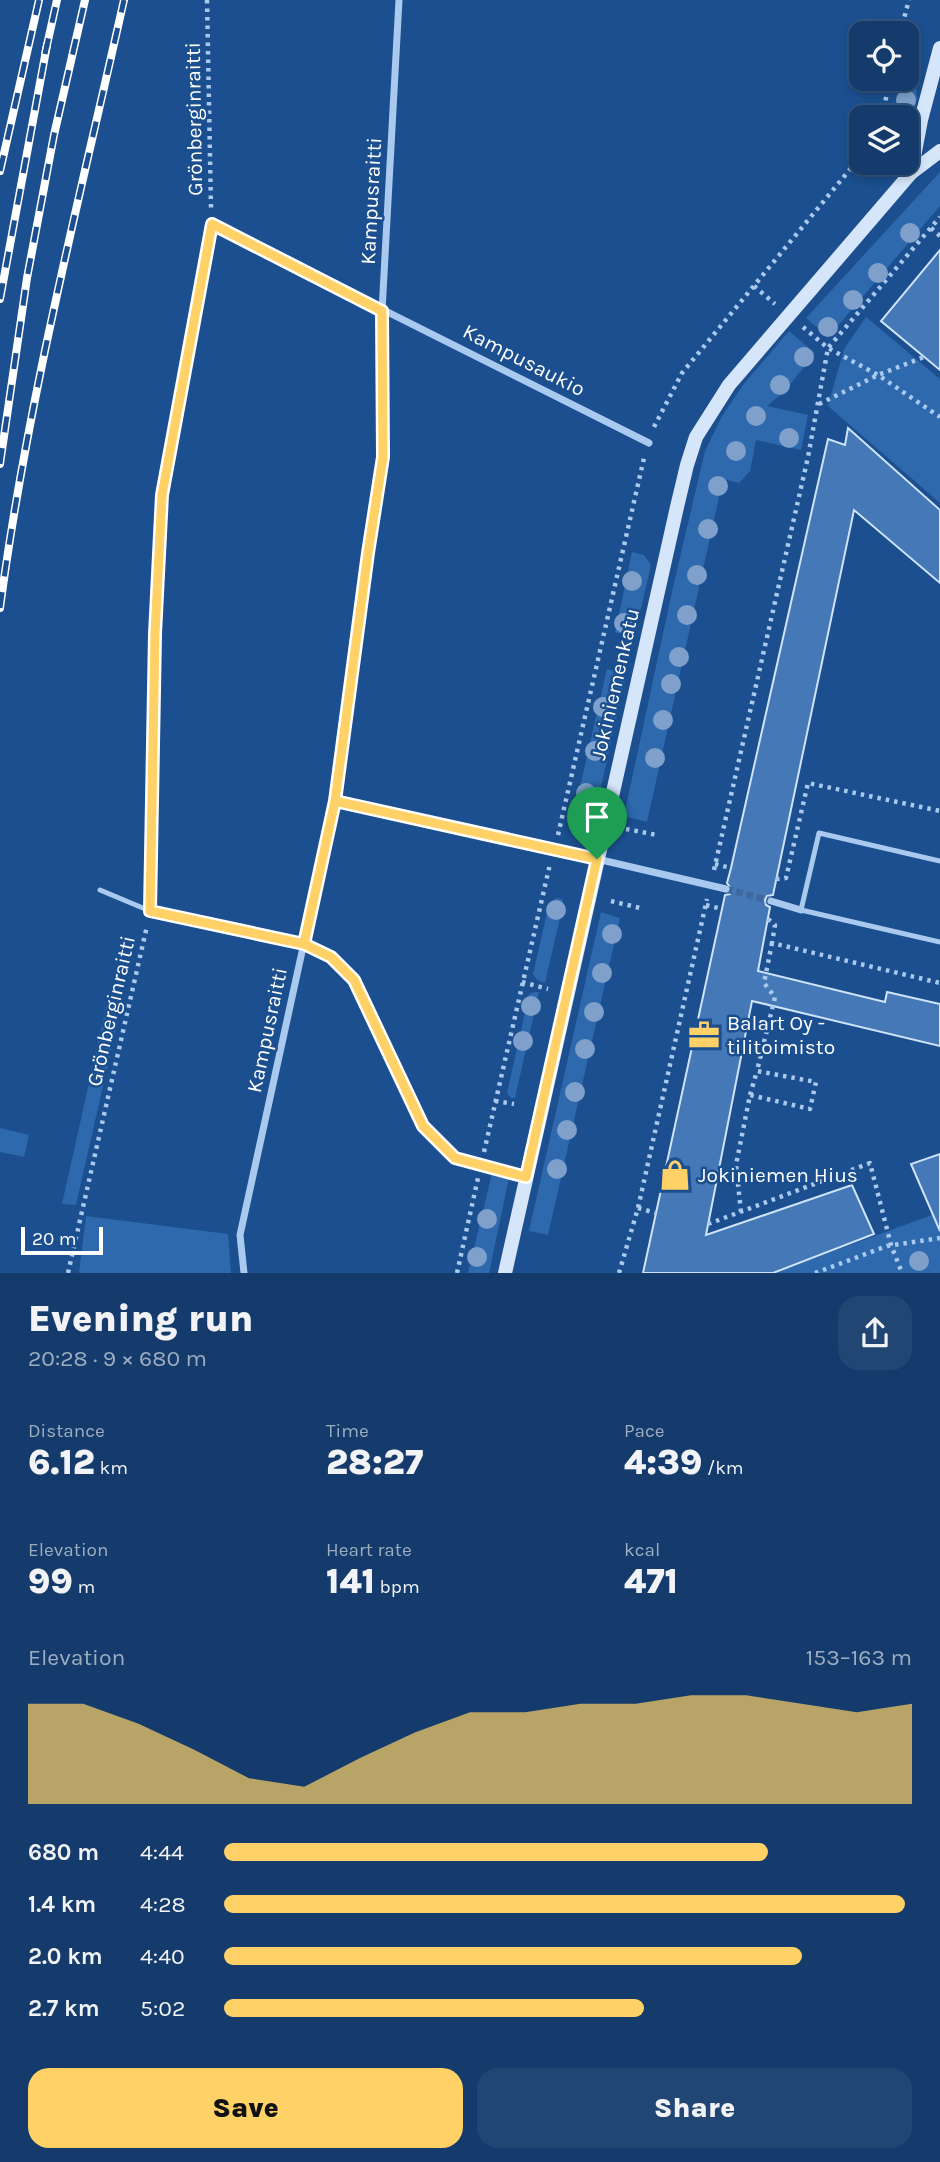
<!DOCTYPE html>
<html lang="en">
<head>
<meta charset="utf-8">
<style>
	:root { --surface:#143b6b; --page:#214673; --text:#f1f3f6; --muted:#9dadc1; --line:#33557e; --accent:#ffd166 }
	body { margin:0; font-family:Karla,sans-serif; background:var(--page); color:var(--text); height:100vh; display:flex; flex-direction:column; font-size:26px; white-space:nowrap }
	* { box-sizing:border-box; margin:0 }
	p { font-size:23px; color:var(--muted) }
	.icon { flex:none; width:38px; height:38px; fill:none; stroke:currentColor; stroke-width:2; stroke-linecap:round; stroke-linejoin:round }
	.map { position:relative; height:1273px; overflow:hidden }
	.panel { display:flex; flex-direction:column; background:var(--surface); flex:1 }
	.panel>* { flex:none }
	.buttons { position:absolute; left:849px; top:21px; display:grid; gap:14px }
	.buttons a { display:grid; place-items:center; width:70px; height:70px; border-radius:14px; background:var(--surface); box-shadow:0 4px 10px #0003,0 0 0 2px var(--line); font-size:35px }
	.scale { position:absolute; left:21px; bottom:18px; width:82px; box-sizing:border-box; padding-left:7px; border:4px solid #fff; border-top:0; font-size:19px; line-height:24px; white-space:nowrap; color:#fff; -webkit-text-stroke:5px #1b4f8f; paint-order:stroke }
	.pin { position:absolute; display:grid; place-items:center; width:60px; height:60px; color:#fff; margin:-72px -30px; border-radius:50% 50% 50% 0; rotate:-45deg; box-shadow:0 0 7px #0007 }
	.pin .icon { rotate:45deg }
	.round { display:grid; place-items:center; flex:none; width:74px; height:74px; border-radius:21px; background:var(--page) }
	.overview { display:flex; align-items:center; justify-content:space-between; height:119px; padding:0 28px }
	h1 { font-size:38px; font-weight:800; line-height:52px }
	.figures { display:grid; grid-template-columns:repeat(3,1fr); gap:10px; height:119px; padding:7px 28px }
	.figures div { display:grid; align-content:center }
	.figures b { font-size:35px; font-weight:800 }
	.figures small { font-size:19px; font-weight:400 }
	.figures p { font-size:19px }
	.chart { height:196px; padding:14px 28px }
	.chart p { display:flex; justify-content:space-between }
	.chart svg { width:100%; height:126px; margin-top:7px; fill:var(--accent); opacity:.7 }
	.button { display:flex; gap:14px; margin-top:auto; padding:14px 28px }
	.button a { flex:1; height:80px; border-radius:21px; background:var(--accent); color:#111; font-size:28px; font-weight:800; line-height:80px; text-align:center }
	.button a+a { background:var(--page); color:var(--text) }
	ul { padding:0 28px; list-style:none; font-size:23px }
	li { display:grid; grid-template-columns:112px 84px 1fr; align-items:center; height:52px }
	li i { height:18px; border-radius:9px; background:var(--accent) }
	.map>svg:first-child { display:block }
</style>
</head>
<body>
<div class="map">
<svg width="940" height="1273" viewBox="0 0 940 1273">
	<rect width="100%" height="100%" fill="#1b4f8f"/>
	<g fill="#2e69ad">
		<path d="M912,69L915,71L917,99L907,130L906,117H893L909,70Z"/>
		<path d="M940,172V206L830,335L827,336L806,318Z"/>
		<path d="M866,317L940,379V503L828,406L844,349Z"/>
		<path d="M789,331L815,353L785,391L767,406L808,415L801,450L756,440L750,471L739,483L723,479L647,822L624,816L673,587L705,451L722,416L743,385Z"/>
		<path d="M632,552L644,555L651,565L635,634L615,633Z"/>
		<path d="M607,669L618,672L625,680L597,805L577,800Z"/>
		<path d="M556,898L563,899L562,909L545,983L537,980L533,974L548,908Z"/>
		<path d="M601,912L620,918L548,1235L529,1231Z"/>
		<path d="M535,992H539L515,1098H511L507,1093L527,1004L529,994Z"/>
		<path d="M109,993L119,995L122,1002L76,1205L62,1204Z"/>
		<path d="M0,1128L29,1135L24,1157L0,1152Z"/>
		<path d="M492,1173L509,1178L489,1273H468Z"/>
		<path d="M940,1212V1273H774Z"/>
		<path d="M86,1216L228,1234L231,1273H79Z"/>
	</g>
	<g fill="#4478b7" stroke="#cfe3fa" stroke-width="2">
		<path d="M940,250V370L881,321Z"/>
		<path d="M848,428L940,510V583L854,510L773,895L767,896L765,900L766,905L770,907L758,971L885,1002L887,992L940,1004V1046L752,1001L706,1235L852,1185L874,1234L773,1273H643L725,895L730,894L732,890L727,883L731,868L828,439L845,445Z"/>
		<path d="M940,1154V1231L911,1164Z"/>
	</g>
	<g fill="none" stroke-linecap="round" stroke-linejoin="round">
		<path stroke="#3d69a0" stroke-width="7" stroke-dasharray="7 3.5" stroke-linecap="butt" d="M726,889L771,901"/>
		<g stroke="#a9c9ee" stroke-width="4.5" stroke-dasharray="3.5 5" stroke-linecap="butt">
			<path d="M207,0L211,208"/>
			<path d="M900,33L909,0"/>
			<path d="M882,117L890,79"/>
			<path d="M931,228L940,236"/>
			<path d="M754,286L775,304"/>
			<path d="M803,327L828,348L878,375L940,417"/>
			<path d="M819,404L878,375L924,357"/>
			<path d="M654,427L682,373L861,156"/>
			<path d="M626,829L657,835"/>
			<path d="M558,835L644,458"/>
			<path d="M715,864L731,868"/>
			<path d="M714,870L808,457L828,348L940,217"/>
			<path d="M776,879L786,878L808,783L940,811"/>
			<path d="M150,896L155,634L162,495L209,241"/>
			<path d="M611,901L640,908"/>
			<path d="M706,905L722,909"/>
			<path d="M768,919L775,925L772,943L940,983"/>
			<path d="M522,982L548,989"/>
			<path d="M750,1095L757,1071"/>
			<path d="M495,1101L514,1104"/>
			<path d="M484,1152L550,864"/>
			<path d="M638,1208L656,1213"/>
			<path d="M741,1212L736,1165L750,1095L810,1109L816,1082L757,1071L775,997L764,983L772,943"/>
			<path d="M708,1224L870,1163L891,1245L902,1273"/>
			<path d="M68,1273L147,926"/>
			<path d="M457,1273L478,1178"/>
			<path d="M619,1273L638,1208L707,899"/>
			<path d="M815,1273L887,1246L940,1238"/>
		</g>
		<g stroke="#a9c9ee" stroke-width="5">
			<path d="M940,861L819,833L801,910L940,942"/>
			<path d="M100,890L150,911"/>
			<path d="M304,944L331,957L354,980L423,1126L455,1158L526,1177"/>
		</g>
		<g stroke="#a9c9ee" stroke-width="7">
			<path d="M212,224L649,443"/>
			<path d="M335,801L554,849L726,889"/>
			<path d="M771,901L801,910"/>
			<path d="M150,911L304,944"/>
			<path d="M244,1273L240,1235L335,801L368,553L383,457L382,311L399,0"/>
		</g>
		<g stroke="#d6e6fa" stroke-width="14">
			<path d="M911,173L921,120L940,48"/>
			<path d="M505,1273L677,507L687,465L696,437L729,385L911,173L940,151"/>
		</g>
		<defs>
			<g id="rail">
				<path d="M45,54L57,0"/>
				<path d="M0,171L39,0"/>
				<path d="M0,299L47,45"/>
				<path d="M0,464L27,278L54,135L85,0"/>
				<path d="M0,608C27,403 79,201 124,0"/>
			</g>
		</defs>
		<use href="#rail" stroke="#fff" stroke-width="8"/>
		<use href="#rail" stroke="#1b4f8f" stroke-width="5" stroke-dasharray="16" stroke-linecap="butt"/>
	</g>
	<g fill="#7ea0ca">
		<circle cx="906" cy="100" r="10"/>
		<circle cx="910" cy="233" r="10"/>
		<circle cx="878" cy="273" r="10"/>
		<circle cx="853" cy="300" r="10"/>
		<circle cx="828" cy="327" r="10"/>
		<circle cx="804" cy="357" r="10"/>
		<circle cx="780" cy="385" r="10"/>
		<circle cx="756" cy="416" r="10"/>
		<circle cx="789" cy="438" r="10"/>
		<circle cx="736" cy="451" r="10"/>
		<circle cx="718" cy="486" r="10"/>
		<circle cx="708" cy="529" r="10"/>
		<circle cx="697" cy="575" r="10"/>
		<circle cx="632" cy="581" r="10"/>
		<circle cx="687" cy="615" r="10"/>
		<circle cx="624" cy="623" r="10"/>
		<circle cx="679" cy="657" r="10"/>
		<circle cx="671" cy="684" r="10"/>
		<circle cx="603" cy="707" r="10"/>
		<circle cx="663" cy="720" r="10"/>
		<circle cx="595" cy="751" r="10"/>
		<circle cx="655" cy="758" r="10"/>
		<circle cx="586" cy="793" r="10"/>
		<circle cx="556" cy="910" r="10"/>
		<circle cx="612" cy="934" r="10"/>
		<circle cx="602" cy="973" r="10"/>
		<circle cx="531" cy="1006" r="10"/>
		<circle cx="594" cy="1012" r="10"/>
		<circle cx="523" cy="1041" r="10"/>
		<circle cx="585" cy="1049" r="10"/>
		<circle cx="575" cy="1092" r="10"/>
		<circle cx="567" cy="1130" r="10"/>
		<circle cx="557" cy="1169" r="10"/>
		<circle cx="487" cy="1219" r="10"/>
		<circle cx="477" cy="1257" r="10"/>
		<circle cx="919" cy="1261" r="10"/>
	</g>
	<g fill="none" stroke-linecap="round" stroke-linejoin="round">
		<defs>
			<path id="route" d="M597,859L335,801L304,944L150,911L155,634L162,495L212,224L382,311L383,457L368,553L335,801L304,944L331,957L354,980L423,1126L455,1158L526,1177L597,859"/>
		</defs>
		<use href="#route" stroke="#fff" stroke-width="14"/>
		<use href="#route" stroke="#ffd166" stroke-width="9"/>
	</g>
	<defs>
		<symbol id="office-bare" viewBox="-9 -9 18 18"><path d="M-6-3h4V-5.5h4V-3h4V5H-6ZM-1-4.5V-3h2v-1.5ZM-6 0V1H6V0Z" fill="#ffd166" stroke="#1b4f8f" stroke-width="2.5" paint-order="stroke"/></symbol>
		<symbol id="shop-bare" viewBox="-9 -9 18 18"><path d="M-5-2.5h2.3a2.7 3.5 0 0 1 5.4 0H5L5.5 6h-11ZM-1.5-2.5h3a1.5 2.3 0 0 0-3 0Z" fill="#ffd166" stroke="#1b4f8f" stroke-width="2.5" paint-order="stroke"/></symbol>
	</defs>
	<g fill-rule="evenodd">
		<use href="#office-bare" x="682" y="1013" width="44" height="44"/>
		<use href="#shop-bare" x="653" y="1153" width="44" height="44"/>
	</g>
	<g text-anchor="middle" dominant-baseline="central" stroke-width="5" stroke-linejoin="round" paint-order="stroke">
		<g font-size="21" fill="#fff" stroke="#1b4f8f">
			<text transform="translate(194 119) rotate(-91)">Grönberginraitti</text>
			<text transform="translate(371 201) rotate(-87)">Kampusraitti</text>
			<text transform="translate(524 360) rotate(27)">Kampusaukio</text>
			<text transform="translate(615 684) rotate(-77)">Jokiniemenkatu</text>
			<text transform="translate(111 1011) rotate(-77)">Grönberginraitti</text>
			<text transform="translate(267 1030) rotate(-78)">Kampusraitti</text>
		</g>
		<g font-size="21" fill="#fff" stroke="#1b4f8f" text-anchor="start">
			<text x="727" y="1023">Balart Oy -<tspan x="727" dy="24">tilitoimisto</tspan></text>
			<text x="698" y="1175">Jokiniemen Hius</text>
		</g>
	</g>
</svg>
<div class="buttons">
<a><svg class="icon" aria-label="locate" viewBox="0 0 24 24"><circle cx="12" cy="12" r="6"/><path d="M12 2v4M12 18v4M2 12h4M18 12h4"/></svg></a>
<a><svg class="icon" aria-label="layers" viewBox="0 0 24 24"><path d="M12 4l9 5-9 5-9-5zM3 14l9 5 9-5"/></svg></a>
</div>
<div class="scale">20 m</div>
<div class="pin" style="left:597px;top:859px;background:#1e9e55"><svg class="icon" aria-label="arrive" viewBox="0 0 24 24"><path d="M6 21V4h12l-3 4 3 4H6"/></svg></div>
</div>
<section class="panel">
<div class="overview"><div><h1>Evening run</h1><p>20:28 · 9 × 680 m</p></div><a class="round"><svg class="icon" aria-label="share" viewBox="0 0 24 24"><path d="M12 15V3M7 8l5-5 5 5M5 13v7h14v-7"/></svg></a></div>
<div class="figures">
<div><p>Distance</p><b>6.12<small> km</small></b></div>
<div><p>Time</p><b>28:27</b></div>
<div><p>Pace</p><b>4:39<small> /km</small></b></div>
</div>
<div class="figures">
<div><p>Elevation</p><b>99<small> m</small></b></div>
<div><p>Heart rate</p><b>141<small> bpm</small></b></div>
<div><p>kcal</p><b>471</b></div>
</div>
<div class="chart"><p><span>Elevation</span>153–163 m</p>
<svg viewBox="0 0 160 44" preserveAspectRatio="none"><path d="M0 44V9L10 9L20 16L30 25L40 35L50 38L60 28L70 19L80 12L90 12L100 9L110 9L120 6L130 6L140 9L150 12L160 9V44z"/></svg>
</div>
<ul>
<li><b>680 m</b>4:44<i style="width:79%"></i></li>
<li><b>1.4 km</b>4:28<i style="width:99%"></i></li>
<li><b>2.0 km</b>4:40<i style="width:84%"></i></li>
<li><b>2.7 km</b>5:02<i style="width:61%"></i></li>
</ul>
<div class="button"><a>Save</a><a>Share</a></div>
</section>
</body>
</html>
